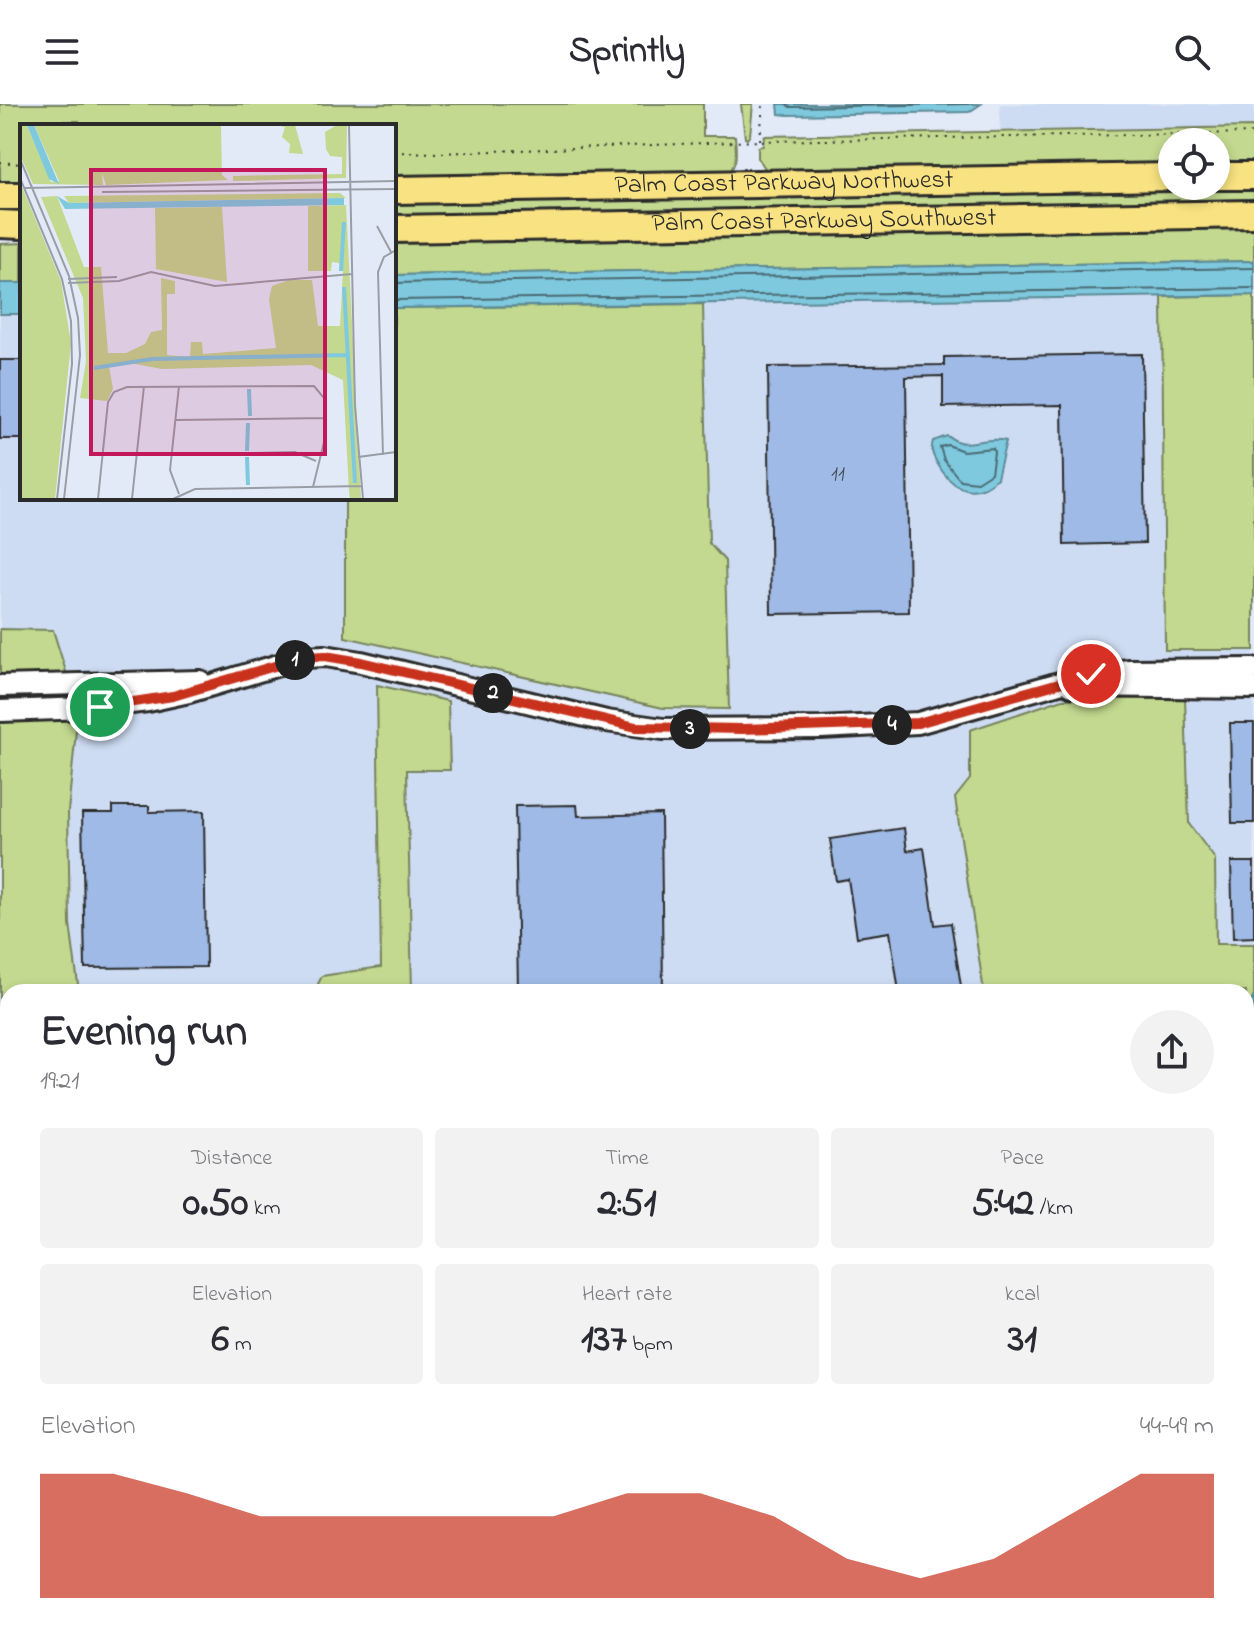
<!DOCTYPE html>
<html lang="en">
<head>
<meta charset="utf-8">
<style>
	:root { --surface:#fff; --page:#f2f2f3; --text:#2b2b33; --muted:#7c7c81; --accent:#c8321e }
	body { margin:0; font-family:"Indie Flower",sans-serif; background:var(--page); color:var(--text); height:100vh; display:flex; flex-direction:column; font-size:30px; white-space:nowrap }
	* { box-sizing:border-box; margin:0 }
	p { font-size:26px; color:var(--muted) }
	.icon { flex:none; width:44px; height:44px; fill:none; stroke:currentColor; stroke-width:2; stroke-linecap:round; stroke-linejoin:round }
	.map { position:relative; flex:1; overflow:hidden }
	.sheet { position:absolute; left:0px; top:880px; width:1254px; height:650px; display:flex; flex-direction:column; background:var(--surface); border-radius:24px 24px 0 0; box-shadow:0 4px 12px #0003 }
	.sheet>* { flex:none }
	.fabs { position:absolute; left:1158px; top:24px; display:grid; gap:16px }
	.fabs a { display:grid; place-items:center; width:72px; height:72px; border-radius:50%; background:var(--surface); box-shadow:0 4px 12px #0003; font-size:40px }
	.pin { position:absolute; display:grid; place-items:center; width:68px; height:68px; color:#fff; margin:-34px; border:4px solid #fff; border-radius:50%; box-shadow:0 2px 8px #0007 }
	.km { position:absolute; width:40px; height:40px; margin:-20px; border-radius:50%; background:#222; color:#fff; font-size:22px; line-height:40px; text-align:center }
	.round { display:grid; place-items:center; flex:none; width:84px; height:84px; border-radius:42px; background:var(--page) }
	.summary { display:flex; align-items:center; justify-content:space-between; height:136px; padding:0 40px }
	h1 { font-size:44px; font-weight:800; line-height:60px }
	.metrics { display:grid; grid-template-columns:repeat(3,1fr); gap:12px; height:136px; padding:8px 40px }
	.metrics div { display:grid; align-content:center; border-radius:8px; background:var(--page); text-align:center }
	.metrics b { font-size:40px; font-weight:800 }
	.metrics small { font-size:22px; font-weight:400 }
	.metrics p { font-size:22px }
	.chart { height:224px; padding:16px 40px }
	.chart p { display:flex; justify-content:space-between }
	.chart svg { width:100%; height:144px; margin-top:8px; fill:var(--accent); opacity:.7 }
	header { display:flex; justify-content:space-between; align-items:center; height:104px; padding:0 40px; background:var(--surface); font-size:36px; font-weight:800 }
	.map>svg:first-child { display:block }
</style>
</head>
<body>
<header><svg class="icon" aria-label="menu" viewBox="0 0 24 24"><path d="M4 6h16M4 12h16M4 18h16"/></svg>Sprintly<svg class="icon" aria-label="search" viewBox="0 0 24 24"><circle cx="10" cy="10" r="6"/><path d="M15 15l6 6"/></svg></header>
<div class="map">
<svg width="1254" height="1529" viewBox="0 0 1254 1529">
	<rect width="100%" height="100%" fill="#e2eaf8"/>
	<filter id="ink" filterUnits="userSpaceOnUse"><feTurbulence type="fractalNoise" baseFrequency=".0125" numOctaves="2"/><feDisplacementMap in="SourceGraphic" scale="16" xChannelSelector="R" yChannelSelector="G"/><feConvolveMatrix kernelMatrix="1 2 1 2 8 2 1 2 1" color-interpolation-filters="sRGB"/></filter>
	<g filter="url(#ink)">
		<g fill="#cedcf3">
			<path d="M1000,0H1254V23L1000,27Z"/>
			<path d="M1162,193L1165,546H1254V840L1216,841L1215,755L1189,720L1185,594L1063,595L970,626V675L955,694L984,888H412L407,665L377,581L381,864L322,872L314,888H79L70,820L68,708L78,606L53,526L0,525V210H22V394H345L346,533L725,457L709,439L703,200Z"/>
		</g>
		<g fill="#c2d98f" stroke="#76825d" stroke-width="2">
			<path d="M0,0H703V32H735C736,48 739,61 725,72L394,79V22H80L79,17H55L54,22H22V84L0,85Z"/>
			<path d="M741,0H753L750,31L747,35L745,34Z"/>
			<path d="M1254,23V65H1216V38H1172V66L769,70L758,54V43L763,42L764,32Z"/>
			<path d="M1254,80V95L1182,97L1181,104L394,118V94Z"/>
			<path d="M1254,124V157L394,171V135Z"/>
			<path d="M22,139V179H0V140Z"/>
			<path d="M1254,191V546H1165L1162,193Z"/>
			<path d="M703,200L709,439L725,457L729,605L663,604L345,533V394H394V204Z"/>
			<path d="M0,525L53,526L78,606L68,708L70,820L79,888H8V1233L0,1232Z"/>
			<path d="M377,581L448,597L450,666H407L412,888H314L322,872L381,863Z"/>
			<path d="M1185,594L1189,720L1215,755L1216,840H1254V1090H1246V888H984L955,694L970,675V626L1063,595Z"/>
		</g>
		<g fill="#7ec9de" stroke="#5d8a96" stroke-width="2">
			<path d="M778,0H981L969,8L788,11L779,10Z"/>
			<path d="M1254,157V191L394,204V171Z"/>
			<rect x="0" y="179" width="22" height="31"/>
			<path d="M947,332C951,334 955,337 959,338C969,342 990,332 1006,337L997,374C978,393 957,388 942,367C936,357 929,349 933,337Z"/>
			<path d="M1254,892V948L1246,944V907Z"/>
		</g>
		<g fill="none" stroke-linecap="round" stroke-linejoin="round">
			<g stroke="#4c6a73" stroke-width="2">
				<path d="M786,0L790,3L968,0"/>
				<path d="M394,179L1254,164"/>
				<path d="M394,196L1254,184"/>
				<path d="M948,341L963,347L993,344L994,348L991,369L977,378L960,376L944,356L940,343Z"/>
			</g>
			<path stroke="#5d8a96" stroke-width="4" d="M1246,995H1254"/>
		</g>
		<g fill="#9fbae6" stroke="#2b2b2b" stroke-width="2">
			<path d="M1142,250L1145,439L1064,441L1062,301L943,303V272L906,273L909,508L771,510L768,263L944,261V253Z"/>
			<rect x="0" y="256" width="22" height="79"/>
			<path d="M1230,619H1254V719H1232Z"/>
			<path d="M577,701L578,712L661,710L663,888H518L515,702Z"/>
			<path d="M113,702H149V708L204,707L206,863L85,864L82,709H113Z"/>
			<path d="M904,724L907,747L924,744L935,821L951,819L962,888H899L890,828L857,833L848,775L836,777L830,735Z"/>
			<path d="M1231,758H1254V833L1233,834Z"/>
		</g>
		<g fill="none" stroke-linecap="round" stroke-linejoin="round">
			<defs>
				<g id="minor">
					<path d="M0,582L200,577"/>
					<path d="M1072,582L1254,584"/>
					<path d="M0,607L88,604L148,597L189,588L305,553L325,552L361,558L606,617L663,625L821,624L918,619L1091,570L1130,566L1254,565"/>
					<path d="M1246,1224L1251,1255L1254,1406"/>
					<path d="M1246,1490L1254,1448"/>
					<path d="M1117,1522L1135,1529"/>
					<path d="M60,1529V1522"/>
					<path d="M243,1529L244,1522"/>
					<path d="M429,1529L430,1522"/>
					<path d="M501,1529L874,1522"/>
					<path d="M1226,1529L1230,1522"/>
				</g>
				<g id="major">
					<path d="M1216,72H1254"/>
					<path id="s1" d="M394,86L1172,73"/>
					<path d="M0,92H22"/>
					<path d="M0,120L22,121"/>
					<path id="s2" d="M394,125L1254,110"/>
				</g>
			</defs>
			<use href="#minor" stroke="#2b2b2b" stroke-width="26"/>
			<use href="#major" stroke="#2b2b2b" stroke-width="32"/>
			<g stroke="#2b2b2b" stroke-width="2" stroke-dasharray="2 6" stroke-linecap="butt">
				<path d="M760,36L763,0"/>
				<path d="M394,48L440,49L760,37L1254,29"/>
				<path d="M0,58L22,60"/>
			</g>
			<use href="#minor" stroke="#fff" stroke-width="20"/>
			<use href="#major" stroke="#f8e281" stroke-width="26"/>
		</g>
	</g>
	<g fill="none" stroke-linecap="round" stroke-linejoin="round" filter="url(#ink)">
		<defs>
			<path id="route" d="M100,603L173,592L305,553L325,552L361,558L636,623L742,625L918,619L1091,570"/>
		</defs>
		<use href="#route" stroke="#fff" stroke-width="16"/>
		<use href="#route" stroke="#c8321e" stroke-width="10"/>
	</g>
	<g text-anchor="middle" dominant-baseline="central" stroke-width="6" stroke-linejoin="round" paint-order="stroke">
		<g font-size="22" fill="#484f5a">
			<text x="838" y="371">11</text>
		</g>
		<g font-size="26" fill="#2b2b2b" stroke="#fff">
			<text stroke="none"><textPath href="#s1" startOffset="390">Palm Coast Parkway Northwest</textPath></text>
			<text stroke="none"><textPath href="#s2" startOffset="430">Palm Coast Parkway Southwest</textPath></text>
		</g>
	</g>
	<g transform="translate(20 20)">
		<rect width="376" height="376" fill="#e2eaf8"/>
		<path d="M0,1H7L31,58L39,57L14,1H201L202,51L208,56L86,61L82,49L83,61L13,60L0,31ZM256,1H275L283,30L269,29L270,20L262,13L265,3ZM317,1H327L326,54L213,57V52L322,50V33L310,32L306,25L305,8ZM0,58L41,157L51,219L35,375H0ZM320,69L326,74L49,79L44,72ZM37,72L64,143H81L88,229H106L125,220L131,208L142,206L141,154L155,157V170H147V231L170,233L171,218H182L183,230L256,224L249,175L252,162L269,156H292L298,202H320L323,147L319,139L312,138L311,147H288V82L326,81L341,375H330L329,367L323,256L291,241L142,245L110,239L89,242L93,265L87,277L60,274L66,237L63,174L21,73ZM202,83L207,158L136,145L135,84Z" fill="#c2d98f"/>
		<path d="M7,1H14L39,60L29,55ZM37,72L49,79L324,74V81L45,85Z" fill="#7ec9de"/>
		<path fill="none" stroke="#7ec9de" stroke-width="4" d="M321,147L324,98M324,163L335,359M74,244L132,235L327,231M229,265L230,292M227,327L228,299M227,333L228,361"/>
		<path fill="none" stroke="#999ea6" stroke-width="2" d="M329,1L335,282L343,375M0,35L49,152L58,194L60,231L44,375M0,54L42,155L51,197L52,240L37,375M5,64L376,57M82,68L376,65M357,102L371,128M48,155L97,153M48,159L99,157L131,148L195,162L332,150M159,262L150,346L159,370M155,296L305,294M151,331L275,328L296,337M363,331L358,148L364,133L376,126M338,333L376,328M78,375L88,278L94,268L107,263L294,262L304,274L305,314L293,363M112,375L124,262M153,375L175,365L341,362"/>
		<path fill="#c2185b" fill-opacity="0.15" stroke="#c2185b" stroke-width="4" d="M71,46H305V330H71Z"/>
		<rect width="376" height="376" fill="none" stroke="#2b2b2b" stroke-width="4"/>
	</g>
</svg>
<div class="fabs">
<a><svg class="icon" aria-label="locate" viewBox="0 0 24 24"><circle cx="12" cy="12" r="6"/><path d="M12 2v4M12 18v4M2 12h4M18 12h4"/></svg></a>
</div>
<div class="pin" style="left:100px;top:603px;background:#1e9e55"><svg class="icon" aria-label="arrive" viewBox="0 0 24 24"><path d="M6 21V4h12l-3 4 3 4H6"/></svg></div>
<div class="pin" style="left:1091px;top:570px;background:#d93025"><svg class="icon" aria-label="check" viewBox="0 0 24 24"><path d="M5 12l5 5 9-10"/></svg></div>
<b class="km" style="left:295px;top:556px">1</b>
<b class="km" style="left:493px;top:589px">2</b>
<b class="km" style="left:690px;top:625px">3</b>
<b class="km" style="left:892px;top:621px">4</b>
<section class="sheet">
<div class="summary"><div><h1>Evening run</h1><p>19:21</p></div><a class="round"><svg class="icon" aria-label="share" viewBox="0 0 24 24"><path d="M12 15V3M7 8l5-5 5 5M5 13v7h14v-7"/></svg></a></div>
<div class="metrics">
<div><p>Distance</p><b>0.50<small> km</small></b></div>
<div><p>Time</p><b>2:51</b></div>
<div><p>Pace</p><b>5:42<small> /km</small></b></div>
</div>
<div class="metrics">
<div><p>Elevation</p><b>6<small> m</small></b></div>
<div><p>Heart rate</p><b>137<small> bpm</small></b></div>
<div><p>kcal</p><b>31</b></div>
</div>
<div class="chart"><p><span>Elevation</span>44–49 m</p>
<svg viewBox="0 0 160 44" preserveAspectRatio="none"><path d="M0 44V6L10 6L20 12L30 19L40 19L50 19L60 19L70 19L80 12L90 12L100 19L110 32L120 38L130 32L140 19L150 6L160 6V44z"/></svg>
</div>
</section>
</div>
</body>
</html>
